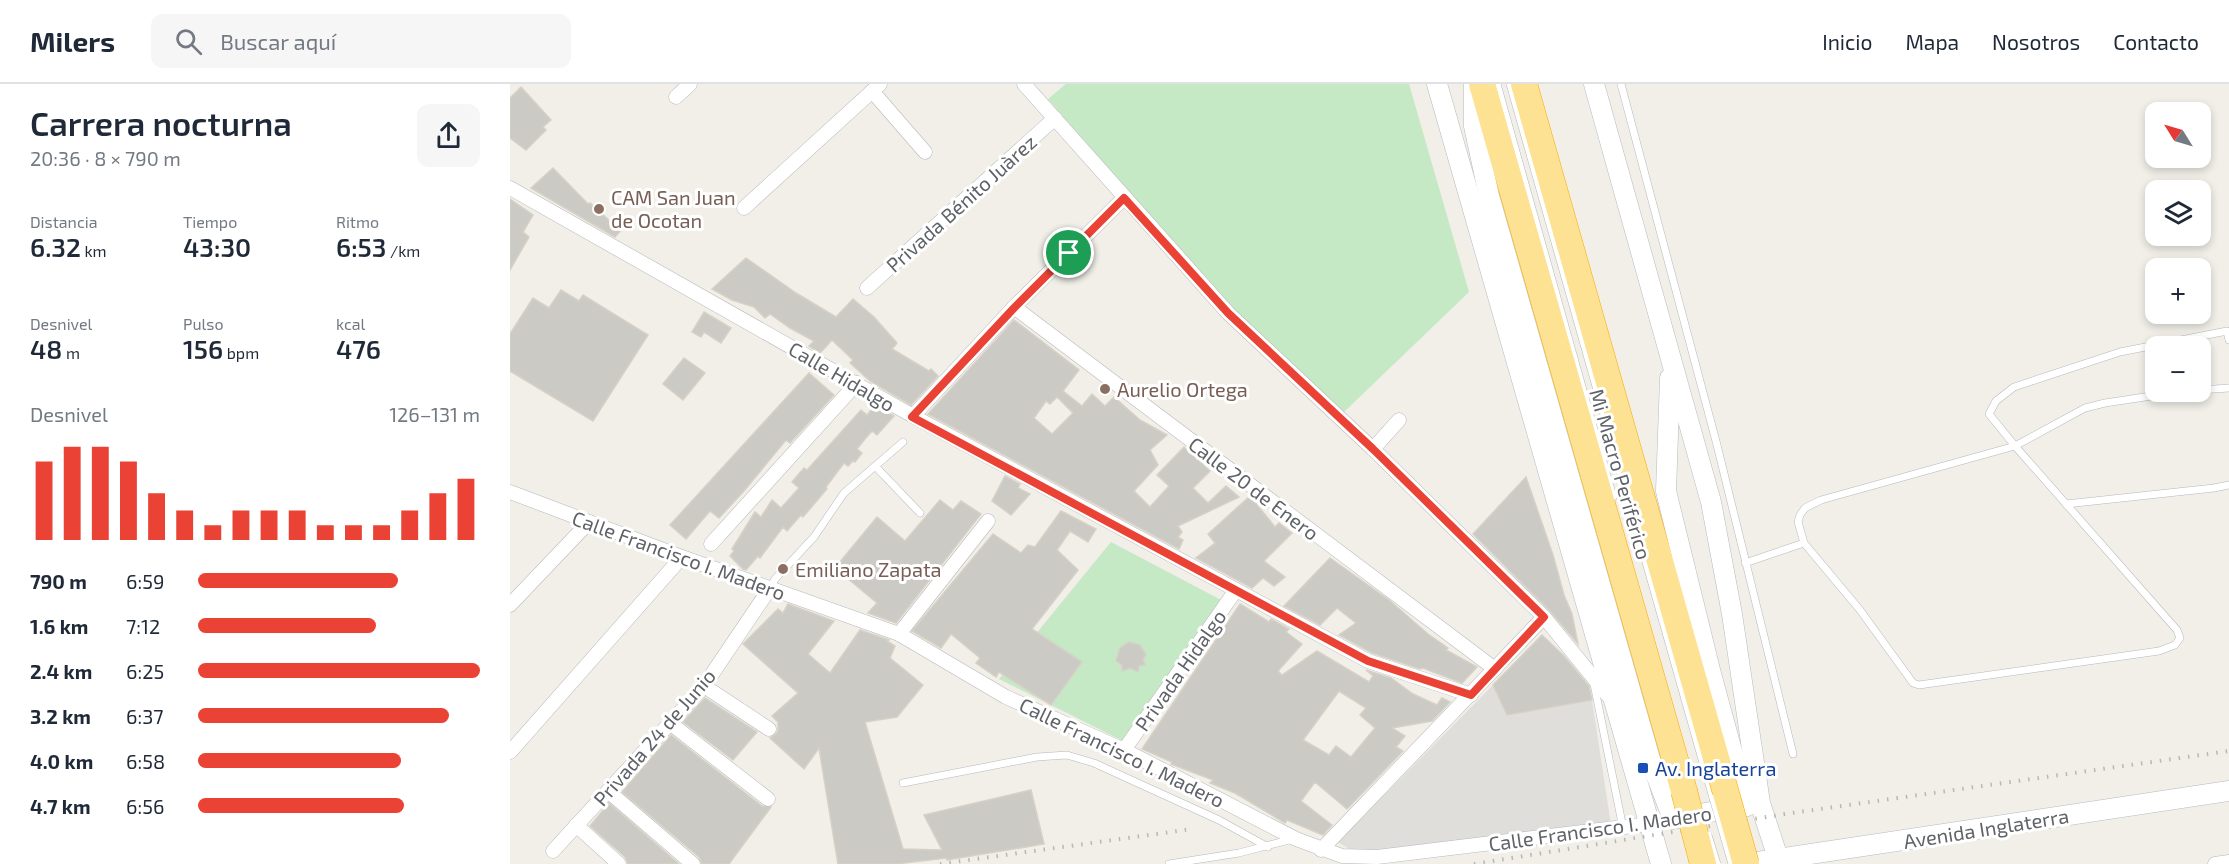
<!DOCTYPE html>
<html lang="es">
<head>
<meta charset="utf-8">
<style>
	:root { --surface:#fff; --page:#f6f6f7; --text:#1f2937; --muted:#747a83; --line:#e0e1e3; --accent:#ea4335 }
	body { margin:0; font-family:"Exo 2",sans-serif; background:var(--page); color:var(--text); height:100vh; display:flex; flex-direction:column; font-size:22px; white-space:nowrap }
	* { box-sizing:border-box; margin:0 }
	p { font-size:20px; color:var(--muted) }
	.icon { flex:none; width:33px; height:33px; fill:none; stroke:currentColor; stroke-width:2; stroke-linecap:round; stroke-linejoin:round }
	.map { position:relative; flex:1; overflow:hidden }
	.sheet { display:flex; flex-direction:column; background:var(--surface); width:510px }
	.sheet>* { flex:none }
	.needle { width:39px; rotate:307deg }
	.tools { position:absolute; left:1635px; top:18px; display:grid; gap:12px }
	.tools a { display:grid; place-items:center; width:66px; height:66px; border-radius:12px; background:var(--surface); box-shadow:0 3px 9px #0003; font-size:30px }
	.pin { position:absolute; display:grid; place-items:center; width:51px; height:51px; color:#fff; margin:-26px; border:3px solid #fff; border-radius:50%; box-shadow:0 2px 6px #0007 }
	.round { display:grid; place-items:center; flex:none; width:63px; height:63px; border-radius:12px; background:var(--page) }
	.headline { display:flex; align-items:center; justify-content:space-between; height:102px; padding:0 30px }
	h1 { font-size:33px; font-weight:600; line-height:45px }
	.stats { display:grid; grid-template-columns:repeat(3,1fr); gap:9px; height:102px; padding:6px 30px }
	.stats div { display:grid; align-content:center }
	.stats b { font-size:26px; font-weight:600 }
	.stats small { font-size:16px; font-weight:400 }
	.stats p { font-size:16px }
	.chart { height:168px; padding:12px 30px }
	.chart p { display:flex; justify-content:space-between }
	.chart svg { width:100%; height:108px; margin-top:6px; stroke:var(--accent); stroke-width:6 }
	ul { padding:0 30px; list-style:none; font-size:20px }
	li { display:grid; grid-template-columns:96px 72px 1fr; align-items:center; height:45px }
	li i { height:15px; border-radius:8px; background:var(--accent) }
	header { display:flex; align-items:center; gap:36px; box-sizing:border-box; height:84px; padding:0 30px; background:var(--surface); border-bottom:2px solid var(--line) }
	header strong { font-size:28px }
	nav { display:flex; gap:33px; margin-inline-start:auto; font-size:21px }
	.search { width:420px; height:54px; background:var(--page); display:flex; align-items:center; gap:15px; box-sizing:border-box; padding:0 21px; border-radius:12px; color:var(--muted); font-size:22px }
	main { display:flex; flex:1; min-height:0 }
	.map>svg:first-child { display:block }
</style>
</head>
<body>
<header>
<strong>Milers</strong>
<div class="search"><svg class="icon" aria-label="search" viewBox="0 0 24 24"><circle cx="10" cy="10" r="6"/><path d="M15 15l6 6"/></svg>Buscar aquí</div>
<nav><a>Inicio</a><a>Mapa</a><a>Nosotros</a><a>Contacto</a></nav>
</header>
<main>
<section class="sheet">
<div class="headline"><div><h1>Carrera nocturna</h1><p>20:36 · 8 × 790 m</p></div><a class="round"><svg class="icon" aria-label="share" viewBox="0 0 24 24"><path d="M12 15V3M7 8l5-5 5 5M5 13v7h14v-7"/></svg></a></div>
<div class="stats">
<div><p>Distancia</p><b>6.32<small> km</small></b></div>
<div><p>Tiempo</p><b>43:30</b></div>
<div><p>Ritmo</p><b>6:53<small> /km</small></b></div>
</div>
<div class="stats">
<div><p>Desnivel</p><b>48<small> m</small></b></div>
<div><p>Pulso</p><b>156<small> bpm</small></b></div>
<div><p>kcal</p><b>476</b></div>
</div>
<div class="chart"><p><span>Desnivel</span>126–131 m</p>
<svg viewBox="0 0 160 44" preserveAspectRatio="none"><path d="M5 44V12M15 44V6M25 44V6M35 44V12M45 44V25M55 44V32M65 44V38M75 44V32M85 44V32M95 44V32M105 44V38M115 44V38M125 44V38M135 44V32M145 44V25M155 44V19"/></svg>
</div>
<ul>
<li><b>790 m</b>6:59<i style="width:71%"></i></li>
<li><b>1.6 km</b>7:12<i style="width:63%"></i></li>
<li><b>2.4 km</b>6:25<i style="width:100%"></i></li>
<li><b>3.2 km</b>6:37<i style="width:89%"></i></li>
<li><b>4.0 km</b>6:58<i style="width:72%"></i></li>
<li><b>4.7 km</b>6:56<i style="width:73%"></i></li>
</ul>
</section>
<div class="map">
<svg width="1719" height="780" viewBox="0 0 1719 780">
	<rect width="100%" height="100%" fill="#f1efe8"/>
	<path fill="#e0deda" d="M983,601L997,631L1082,616L1101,741L847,770L828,758Z"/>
	<g fill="#c5e8c5">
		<path d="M556,0H899L959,208L834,328L720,223L538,15Z"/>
		<path d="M601,458L713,517L615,658L489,595Z"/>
	</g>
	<g fill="#cccac5" stroke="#d6d1c6" stroke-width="1.5" fill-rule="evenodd">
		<path d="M11,3L41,36L33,43L36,46L16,66L0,54V14Z"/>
		<path d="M43,84L78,120L80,119L101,138L104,135L113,144L105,153L21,104Z"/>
		<path d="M0,115L23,131L13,148L19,153L0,186Z"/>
		<path d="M236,174L286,209L326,233L343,215L364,233L387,259L382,265L419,287L421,285L428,292L401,321L360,297L340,279L343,276L322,256L310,269L299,262L304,257L280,244L260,230L255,234L244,223L222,216L202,205Z"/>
		<path d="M51,206L69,217L73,211L138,251L83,337L0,287V250L23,214L39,224Z"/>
		<path d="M194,228L221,244L211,259L194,248L191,253L182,248Z"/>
		<path d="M504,236L569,286L553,307L572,322L582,310L595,322L604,313L630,336L657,351L640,366L648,381L624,407L640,423L659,402L647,391L674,363L700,387L683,404L698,419L716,402L729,413L668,442L672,448L668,453L673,456L669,465L418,330ZM547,313L563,329L542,350L524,334L536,317L540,320Z"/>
		<path d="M174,274L195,289L173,316L153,300Z"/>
		<path d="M299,289L324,311L280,359L276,356L234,407L209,434L200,427L176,455L160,441Z"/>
		<path d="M365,321L384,332L367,351L362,347L355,355L347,365L352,369L345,378L343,377L338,382L334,379L316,403L317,405L293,433L291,431L277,447L273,443L250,474L248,472L236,486L233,485L220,472L224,467L222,465L245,428L251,433L262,416L271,424L289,404L282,398L294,384L297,386L351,326L357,331Z"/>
		<path d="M495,392L510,400L508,404L520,410L501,431L482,417Z"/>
		<path d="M1016,393L1043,471L1054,511L1062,530L1068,560L1040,527L963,450Z"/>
		<path d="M740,412L765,443L769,439L782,449L754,477L775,493L764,502L753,494L742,504L686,474L705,459L698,450Z"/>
		<path d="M430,416L443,426L451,417L471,430L386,539L358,529L367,519L325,484L367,433L395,457Z"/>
		<path d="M551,427L586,445L578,458L560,447L547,466L568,486L522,545L572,578L541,621L489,588L486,593L466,579L470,574L441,550L431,564L402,547L483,450L511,469L518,461L525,463Z"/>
		<path d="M820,474L879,516L918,550L938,564L936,566L967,583L952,599L913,584L910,585L862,569L829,551L846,539L827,524L810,541L774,522Z"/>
		<path d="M278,520L324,537L298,570L320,589L350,546L379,556L377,557L385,562L380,574L413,601L387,633L355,638L393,765L432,766L414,731L521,706L534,760L437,776L436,774L386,780H328L309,664L294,685L260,654L266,650L268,646V638L262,632L288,609L233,560L268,525L273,529Z"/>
		<path d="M730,520L759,538L761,535L779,545L776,548L792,560L768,587L772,591L807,567L859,598L863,592L856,586L881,594L903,610L927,621L932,614L940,618L922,637L882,644L895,652L886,663L893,667L837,725L805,698L791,717L822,741L813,751L777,736L775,739L725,709L700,699L703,696L661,680L662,678L632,665ZM829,607L856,624L850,631L865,644L841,673L826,662L819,671L793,656Z"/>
		<path d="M1032,551L1054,572L1079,602L1082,616L997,631L983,601Z"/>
		<path d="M619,558L630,561L636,571L633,575L635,581L629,582L628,588L620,584L612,587V581L606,577L610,564Z"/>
		<path d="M195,614L247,648L223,676L173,638Z"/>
		<path d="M161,651L252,722L261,723L219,780H192L189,773L112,708Z"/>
		<path d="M99,719L169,780H118L115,773L80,742Z"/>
	</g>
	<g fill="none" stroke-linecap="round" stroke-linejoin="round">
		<defs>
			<g id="lane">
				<path d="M987,0L1103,413"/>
				<path d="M1000,0L1203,714"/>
				<path d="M1111,0L1207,361L1283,670"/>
				<path d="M1690,306L1719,304"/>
				<path d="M1668,308L1595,319L1575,324L1505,362L1479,330L1486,317L1504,303L1610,268L1717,247L1719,256"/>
				<path d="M1505,362L1667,546L1670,554L1665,561L1649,567L1409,601L1403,599L1350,526L1294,459L1288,438L1290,431L1295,424L1311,416Z"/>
				<path d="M365,382L410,429"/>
				<path d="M1556,420L1704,404L1719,401"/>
				<path d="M1235,479L1294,459"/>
				<path d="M260,504L265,495L304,453L334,409L393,358"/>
				<path d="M1084,600L1113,744"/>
				<path d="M393,699L527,673L557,671L584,679L709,736L758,763"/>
				<path d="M659,780L729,769L783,755"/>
			</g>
			<g id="street">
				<path d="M514,0L718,229L863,365L1034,533L1100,614"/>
				<path d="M362,7L415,68"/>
				<path d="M166,13L180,0"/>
				<path d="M0,104L403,332L858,577L961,611"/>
				<path d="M234,124L370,0"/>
				<path d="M357,204L545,34"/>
				<path d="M504,223L985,585"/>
				<path d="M403,332L504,223L614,114"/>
				<path d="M863,365L889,336"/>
				<path d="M0,408L172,473L389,550L496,613L614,666L786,755L832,772L867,773L1139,740"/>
				<path d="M201,460L347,299"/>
				<path d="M0,521L79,438"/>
				<path d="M389,550L478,437"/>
				<path d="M194,602L259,645"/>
				<path d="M160,639L258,715"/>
				<path d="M614,666L726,506"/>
				<path d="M0,668L172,473"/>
				<path d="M98,707L183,780"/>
				<path d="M66,741L109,780"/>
				<path d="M811,766L1034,533"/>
				<path d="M43,767L194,602L260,504"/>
				<path d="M1705,780L1719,778"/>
			</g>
			<g id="secondary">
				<path d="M927,0L1151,780"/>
				<path d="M964,0V42L979,112L1140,675L1163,735"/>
				<path d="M1084,0L1201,418L1222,530L1250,719L1270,780"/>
				<path d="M1160,294L1156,407L1201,590L1237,722"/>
				<path d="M1168,734L1227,723"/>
				<path d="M1234,780L1719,707"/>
			</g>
			<g id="highway">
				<path d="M972,0L1174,707"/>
				<path d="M1014,0L1212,695"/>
			</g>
		</defs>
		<use href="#lane" stroke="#b5b8bc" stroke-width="8"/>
		<use href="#street" stroke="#b5b8bc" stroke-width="15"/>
		<use href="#secondary" stroke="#b6babf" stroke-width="21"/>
		<use href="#highway" stroke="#f9ab00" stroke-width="27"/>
		<use href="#lane" stroke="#fff" stroke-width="7"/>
		<use href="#street" stroke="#fff" stroke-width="14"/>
		<use href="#secondary" stroke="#fff" stroke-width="20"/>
		<use href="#highway" stroke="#fde293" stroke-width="26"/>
		<g stroke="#b6b7b8" stroke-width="4" stroke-dasharray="1.5 8" stroke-linecap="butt">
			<path d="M430,780L682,745"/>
			<path d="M964,780L1275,730L1719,667"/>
		</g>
		<defs>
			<g id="lane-bridge">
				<path d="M1203,714L1222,780"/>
				<path d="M1198,751L1207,780"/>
			</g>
			<g id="highway-bridge">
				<path d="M1212,695L1236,780"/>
				<path d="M1174,707L1193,780"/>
			</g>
		</defs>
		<use href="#lane-bridge" stroke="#b5b8bc" stroke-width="8" stroke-linecap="butt"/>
		<use href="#highway-bridge" stroke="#f9ab00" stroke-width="27" stroke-linecap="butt"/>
		<use href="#lane-bridge" stroke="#fff" stroke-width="7"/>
		<use href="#highway-bridge" stroke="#fde293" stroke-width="26"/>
	</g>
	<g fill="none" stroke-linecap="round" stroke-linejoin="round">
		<defs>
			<path id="route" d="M614,114L718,229L863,365L1034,533L961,611L858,577L402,333L504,224Z"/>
		</defs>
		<use href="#route" stroke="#fff" stroke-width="12"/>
		<use href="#route" stroke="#ea4335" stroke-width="8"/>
	</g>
	<g fill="#8d6e63" stroke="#fff" stroke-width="2">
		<circle cx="89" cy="125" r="6"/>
		<circle cx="595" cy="305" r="6"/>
		<circle cx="273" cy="485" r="6"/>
	</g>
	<rect fill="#1a4fb4" stroke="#fff" stroke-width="2" x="1127" y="678" width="12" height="12" rx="3"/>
	<g text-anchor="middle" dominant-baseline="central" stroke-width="6" stroke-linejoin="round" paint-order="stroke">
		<g font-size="20" fill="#785e54" stroke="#fff" text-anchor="start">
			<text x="101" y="113">CAM San Juan<tspan x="101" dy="23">de Ocotan</tspan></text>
			<text x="607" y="305">Aurelio Ortega</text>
			<text x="285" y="485">Emiliano Zapata</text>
		</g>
		<g font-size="20" fill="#5f6368" stroke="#fff">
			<text transform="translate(451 119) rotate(-42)">Privada Bénito Juàrez</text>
			<text transform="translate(332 292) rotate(30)">Calle Hidalgo</text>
			<text transform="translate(1111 390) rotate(74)">Mi Macro Periférico</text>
			<text transform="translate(744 404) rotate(37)">Calle 20 de Enero</text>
			<text transform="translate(169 471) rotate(20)">Calle Francisco I. Madero</text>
			<text transform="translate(670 586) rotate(-55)">Privada Hidalgo</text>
			<text transform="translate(144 653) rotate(-49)">Privada 24 de Junio</text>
			<text transform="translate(612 668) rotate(26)">Calle Francisco I. Madero</text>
			<text transform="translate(1090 744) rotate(-8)">Calle Francisco I. Madero</text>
			<text transform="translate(1476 744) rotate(-9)">Avenida Inglaterra</text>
		</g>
		<g font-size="20" fill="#164399" stroke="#fff" text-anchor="start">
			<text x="1145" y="684">Av. Inglaterra</text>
		</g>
	</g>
</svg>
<div class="tools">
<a><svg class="needle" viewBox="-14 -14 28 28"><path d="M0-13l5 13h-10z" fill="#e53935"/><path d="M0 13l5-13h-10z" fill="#747a83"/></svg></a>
<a><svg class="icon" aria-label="layers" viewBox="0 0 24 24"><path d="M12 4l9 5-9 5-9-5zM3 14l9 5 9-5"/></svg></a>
<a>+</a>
<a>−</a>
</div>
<div class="pin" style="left:559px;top:169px;background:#1e9e55"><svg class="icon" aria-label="arrive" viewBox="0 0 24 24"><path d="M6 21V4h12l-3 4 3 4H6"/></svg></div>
</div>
</main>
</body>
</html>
